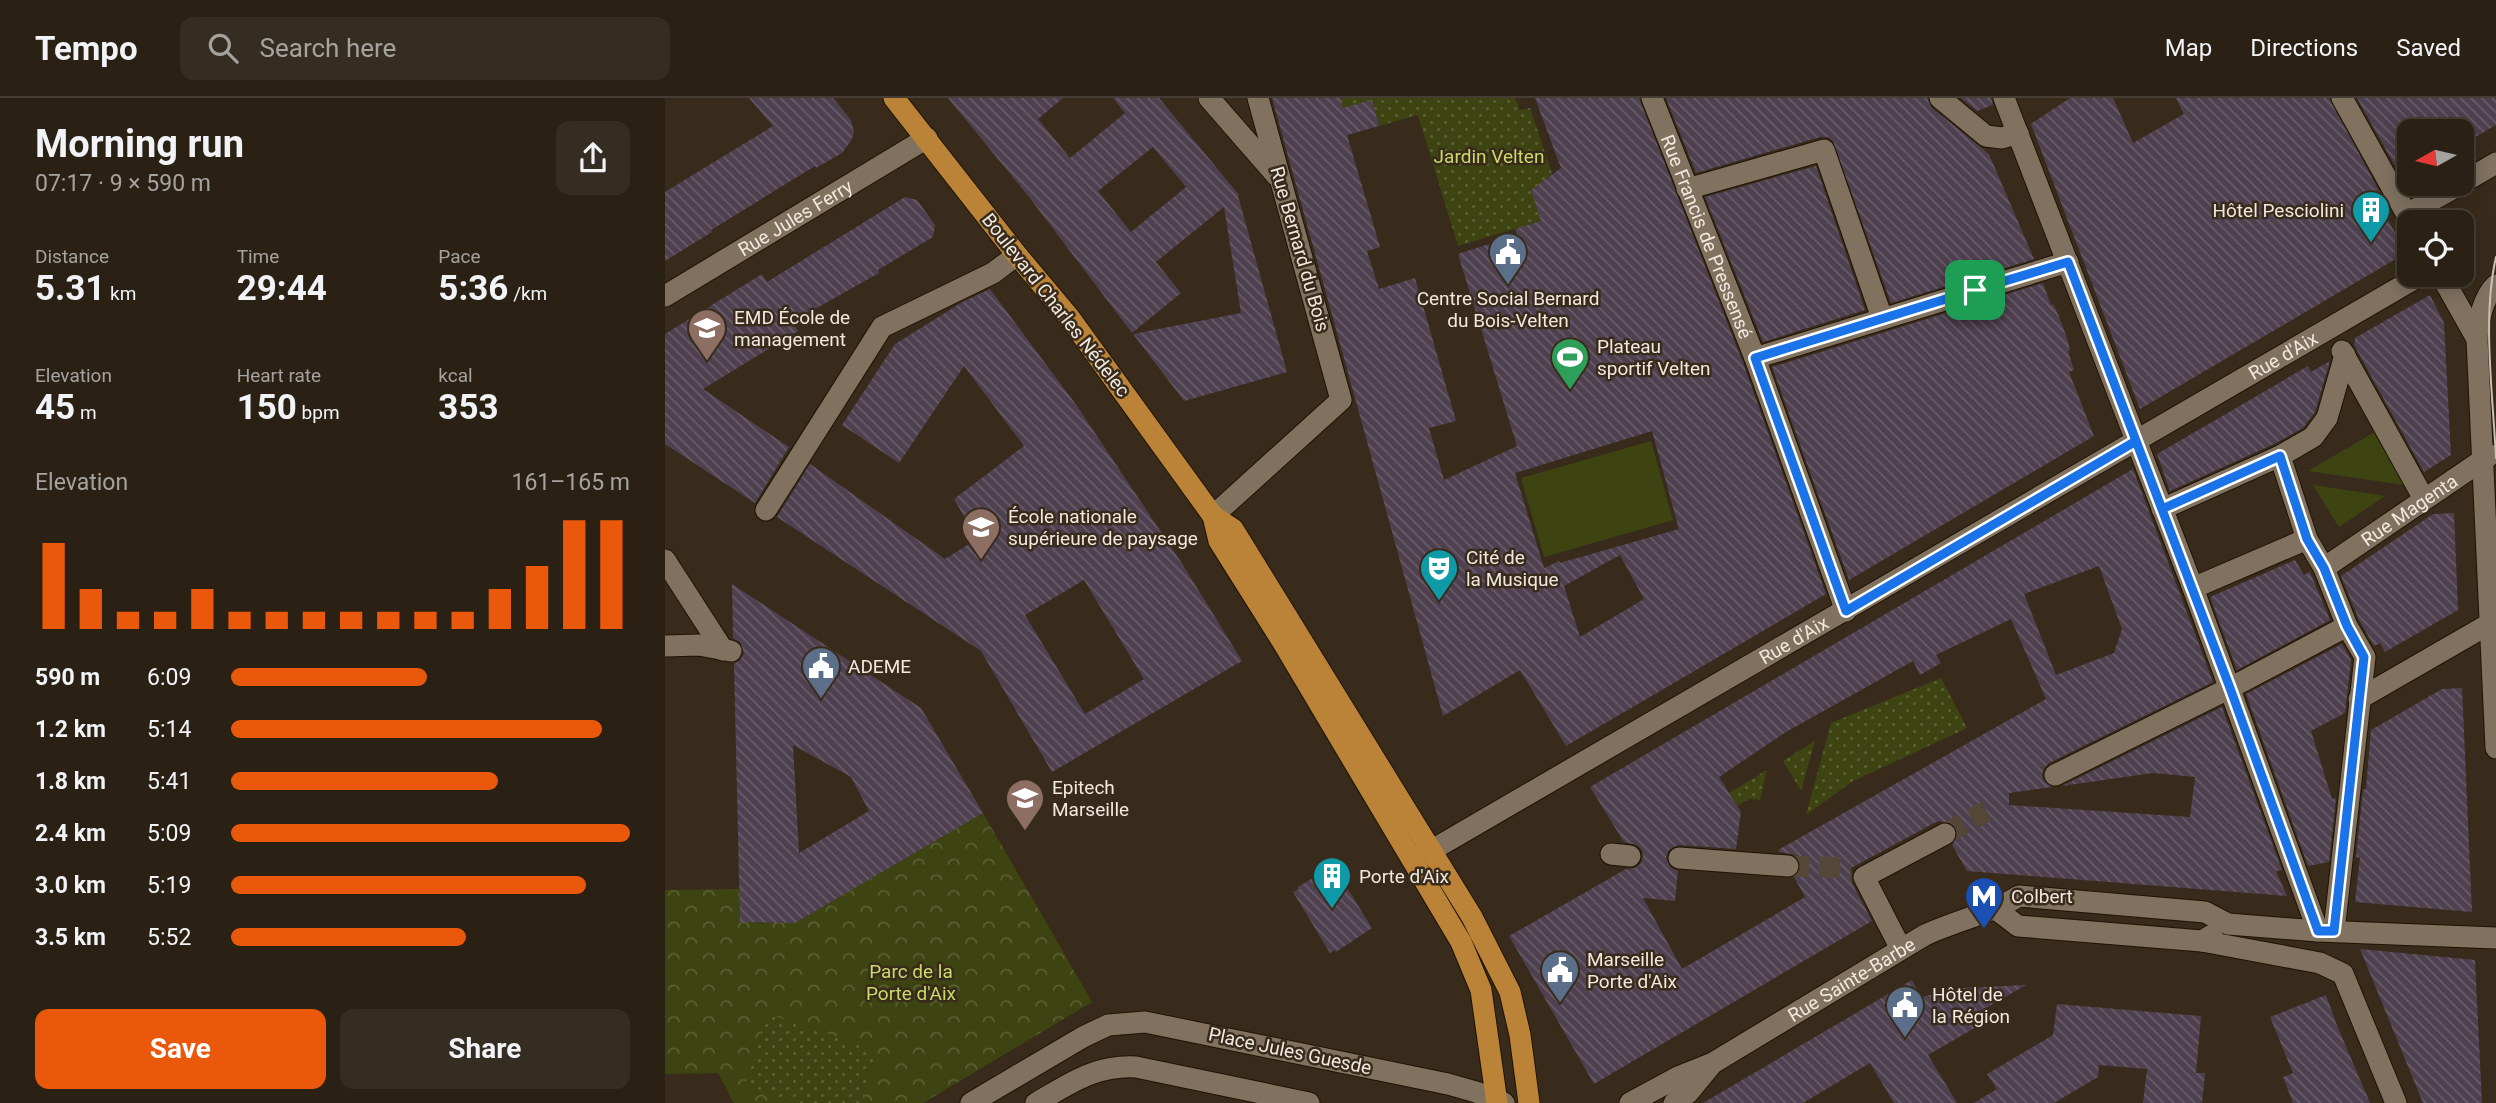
<!DOCTYPE html>
<html lang="en">
<head>
<meta charset="utf-8">
<style>
	:root { --surface:#2a2014; --page:#362d22; --text:#f1f3f6; --muted:#a5a3a0; --line:#463e34; --accent:#ea580c }
	body { margin:0; font-family:Roboto,sans-serif; background:var(--page); color:var(--text); height:100vh; display:flex; flex-direction:column; font-size:26px; white-space:nowrap }
	* { box-sizing:border-box; margin:0 }
	p { font-size:23px; color:var(--muted) }
	.icon { flex:none; width:38px; height:38px; fill:none; stroke:currentColor; stroke-width:2; stroke-linecap:round; stroke-linejoin:round }
	.map { position:relative; flex:1; overflow:hidden }
	.sheet { display:flex; flex-direction:column; background:var(--surface); width:665px }
	.sheet>* { flex:none }
	.needle { width:46px; rotate:262deg }
	.buttons { position:absolute; left:1732px; top:21px; display:grid; gap:14px }
	.buttons a { display:grid; place-items:center; width:77px; height:77px; border-radius:14px; background:var(--surface); box-shadow:0 4px 18px #0003,0 0 0 2px var(--line); font-size:35px }
	.pin { position:absolute; display:grid; place-items:center; width:60px; height:60px; color:#fff; margin:-30px; border-radius:14px; box-shadow:0 4px 10px #0006 }
	.round { display:grid; place-items:center; flex:none; width:74px; height:74px; border-radius:14px; background:var(--page) }
	.head { display:flex; align-items:center; justify-content:space-between; height:119px; padding:0 35px }
	h1 { font-size:38px; font-weight:700; line-height:52px }
	.stats { display:grid; grid-template-columns:repeat(3,1fr); gap:10px; height:119px; padding:7px 35px }
	.stats div { display:grid; align-content:center }
	.stats b { font-size:35px; font-weight:700 }
	.stats small { font-size:19px; font-weight:400 }
	.stats p { font-size:19px }
	.chart { height:196px; padding:14px 35px }
	.chart p { display:flex; justify-content:space-between }
	.chart svg { width:100%; height:126px; margin-top:7px; stroke:var(--accent); stroke-width:6 }
	.cta { display:flex; gap:14px; margin-top:auto; padding:14px 35px }
	.cta a { flex:1; height:80px; border-radius:14px; background:var(--accent); color:#fff; font-size:28px; font-weight:700; line-height:80px; text-align:center }
	.cta a+a { background:var(--page); color:var(--text) }
	ul { padding:0 35px; list-style:none; font-size:23px }
	li { display:grid; grid-template-columns:112px 84px 1fr; align-items:center; height:52px }
	li i { height:18px; border-radius:9px; background:var(--accent) }
	header { display:flex; align-items:center; gap:42px; box-sizing:border-box; height:98px; padding:0 35px; background:var(--surface); border-bottom:2px solid var(--line) }
	header strong { font-size:33px }
	nav { display:flex; gap:38px; margin-inline-start:auto; font-size:24px }
	.search { width:490px; height:63px; background:var(--page); display:flex; align-items:center; gap:18px; box-sizing:border-box; padding:0 24px; border-radius:14px; color:var(--muted); font-size:26px }
	main { display:flex; flex:1; min-height:0 }
	.map>svg:first-child { display:block }
</style>
</head>
<body>
<header>
<strong>Tempo</strong>
<div class="search"><svg class="icon" aria-label="search" viewBox="0 0 24 24"><circle cx="10" cy="10" r="6"/><path d="M15 15l6 6"/></svg>Search here</div>
<nav><a>Map</a><a>Directions</a><a>Saved</a></nav>
</header>
<main>
<section class="sheet">
<div class="head"><div><h1>Morning run</h1><p>07:17 · 9 × 590 m</p></div><a class="round"><svg class="icon" aria-label="share" viewBox="0 0 24 24"><path d="M12 15V3M7 8l5-5 5 5M5 13v7h14v-7"/></svg></a></div>
<div class="stats">
<div><p>Distance</p><b>5.31<small> km</small></b></div>
<div><p>Time</p><b>29:44</b></div>
<div><p>Pace</p><b>5:36<small> /km</small></b></div>
</div>
<div class="stats">
<div><p>Elevation</p><b>45<small> m</small></b></div>
<div><p>Heart rate</p><b>150<small> bpm</small></b></div>
<div><p>kcal</p><b>353</b></div>
</div>
<div class="chart"><p><span>Elevation</span>161–165 m</p>
<svg viewBox="0 0 160 44" preserveAspectRatio="none"><path d="M5 44V14M15 44V30M25 44V38M35 44V38M45 44V30M55 44V38M65 44V38M75 44V38M85 44V38M95 44V38M105 44V38M115 44V38M125 44V30M135 44V22M145 44V6M155 44V6"/></svg>
</div>
<ul>
<li><b>590 m</b>6:09<i style="width:49%"></i></li>
<li><b>1.2 km</b>5:14<i style="width:93%"></i></li>
<li><b>1.8 km</b>5:41<i style="width:67%"></i></li>
<li><b>2.4 km</b>5:09<i style="width:100%"></i></li>
<li><b>3.0 km</b>5:19<i style="width:89%"></i></li>
<li><b>3.5 km</b>5:52<i style="width:59%"></i></li>
</ul>
<div class="cta"><a>Save</a><a>Share</a></div>
</section>
<div class="map">
<svg width="1831" height="1005" viewBox="0 0 1831 1005">
	<defs>
		<pattern id="forest-crowns" width="20" height="18" patternUnits="userSpaceOnUse" patternTransform="scale(1.75)"><rect width="20" height="18" fill="#3d4412"/><path d="M2 6a3 3 0 1 1 6 0M12 15a3 3 0 1 1 6 0" fill="none" stroke="#5a5f34"/></pattern>
		<pattern id="garden-dots" width="8" height="8" patternUnits="userSpaceOnUse" patternTransform="scale(1.75)"><rect width="8" height="8" fill="#3d4412"/><path d="M2 2h.1M6 6h.1" fill="none" stroke="#5a5f34" stroke-width="1.8" stroke-linecap="round"/></pattern>
		<pattern id="building-back-hatch" width="6" height="6" patternUnits="userSpaceOnUse" patternTransform="scale(1.75)"><rect width="6" height="6" fill="#4f4050"/><path d="M-1 5l2 2M0 0l6 6M5-1l2 2" fill="none" stroke="#695c69"/></pattern>
	</defs>
	<rect width="100%" height="100%" fill="#382b1b"/>
	<g fill="#3d4412">
		<path d="M1710,334L1739,387L1643,373Z"/>
		<path d="M986,343L1008,422L879,459L856,380Z"/>
		<path d="M1648,387L1720,398L1674,429Z"/>
	</g>
	<path fill="url(#forest-crowns)" d="M318,715L427,904L258,1005H69L53,975L0,976V792L74,791L75,824L130,825Z"/>
	<g fill="url(#garden-dots)">
		<path d="M675,0H850L855,12L865,10L887,76L867,92L876,123L793,148L753,17L714,28L707,2L678,11Z"/>
		<path d="M1276,580L1302,630L1188,683L1141,717L1166,625Z"/>
		<path d="M1150,643L1136,693L1118,663Z"/>
		<path d="M1102,672L1095,702L1084,701L1072,708L1064,695Z"/>
		<path d="M104,916L213,952L196,1005H134L80,987Z"/>
	</g>
	<g fill="url(#building-back-hatch)" fill-rule="evenodd">
		<path d="M84,0H168L186,22L189,34L186,43L177,55L151,70L150,68L46,132L47,134L0,163V94L108,28Z"/>
		<path d="M283,0H398L373,21L405,60L460,15L448,0H494L574,97L573,98L622,274L519,303L468,236L576,215L559,109L491,164L516,195L467,235L364,99ZM488,49L521,89L466,134L433,93Z"/>
		<path d="M607,0H675L678,10L707,2L714,28L682,37L715,149L702,153L714,191L750,180L791,323L764,330L779,382L852,348L793,156L852,137L850,131L876,123L866,92L896,70L870,0H974L1078,265L1161,496L901,648L855,572L778,618ZM987,333L1014,431L895,465L894,463L879,470L850,375ZM955,457L979,501L915,539L899,488Z"/>
		<path d="M1001,0H1262L1267,10L1324,56L1369,161L1226,205L1168,43L1163,39H1155L1031,75Z"/>
		<path d="M1296,0H1326L1328,7L1312,13Z"/>
		<path d="M1405,0H1448L1468,45L1519,16L1511,0H1664L1719,102L1714,105L1741,155L1475,311L1366,26Z"/>
		<path d="M1692,0H1831V27L1797,47V33H1745V78L1738,82Z"/>
		<path d="M1151,68L1200,212L1098,244L1040,99Z"/>
		<path d="M240,99L252,102L270,127L268,139L213,172L214,175L127,224L133,233L38,291L124,349L90,405L0,346V236L97,176L102,184Z"/>
		<path d="M1378,185L1386,207L1388,206L1393,216L1403,243L1405,253H1403L1409,272L1404,274L1429,338L1184,482L1107,269Z"/>
		<path d="M325,191L412,308L518,467L577,563L387,674L316,553L112,419L145,366L280,461L312,441L289,401L359,348L299,268L234,365L177,327L230,246L296,205ZM419,482L479,581L420,616L360,517Z"/>
		<path d="M1765,197L1779,225L1786,357L1759,374L1689,247L1690,240Z"/>
		<path d="M1665,263L1650,314L1638,330L1609,346L1505,393L1492,356L1643,268L1646,274Z"/>
		<path d="M1468,371L1548,584L1384,665L1379,670L1377,677L1379,683L1387,689L1344,695V707L1525,719L1530,679L1488,675L1397,688L1557,609L1617,772L1611,773L1622,798L1302,773L1287,747L1293,737L1291,729L1286,725L1273,723L1186,770L1187,785L1207,823L929,986L844,838L961,771L970,770L976,765L978,759L977,752L972,747L959,744L925,689ZM1434,468L1457,531L1449,555L1391,577L1359,496ZM1346,521L1381,601L1113,752L1115,754L1130,757L1134,762L1136,770L1129,779L1140,799L1017,871L978,800L1010,803L1013,773L1006,770L1001,760L1003,753L1008,749L1015,747L1071,751L1076,714L1054,679L1121,634L1248,563L1255,577L1276,565L1271,557Z"/>
		<path d="M1789,415L1793,512L1720,554L1715,545L1709,548L1694,522L1676,478L1768,416Z"/>
		<path d="M1630,462L1639,477L1645,474L1665,522L1572,572L1545,499Z"/>
		<path d="M67,486L256,610L318,715L130,825L75,824L69,566L75,562L79,555L75,544L68,540ZM128,647L186,679L204,713L134,755Z"/>
		<path d="M1677,546L1686,562L1680,615L1646,633L1667,701L1671,700L1664,764L1643,768L1581,596Z"/>
		<path d="M1797,590L1807,814L1690,804L1695,759L1691,760L1698,692L1701,691L1706,632L1777,591Z"/>
		<path d="M670,770L707,830L671,854L670,852L665,855L628,794L634,791L633,789L663,771L665,773Z"/>
		<path d="M1695,851L1810,862L1817,1005H1758Z"/>
		<path d="M1247,882L1256,899L1297,890L1361,887L1321,910L1320,924L1263,957L1292,1005H1229L1205,965L1138,1005H1038Z"/>
		<path d="M1661,897L1671,925L1705,1005H1628L1618,979L1628,975L1605,919Z"/>
		<path d="M1392,906L1536,918L1531,975H1540L1537,1005H1478L1482,971L1434,967L1433,979L1389,1005H1309L1332,991L1322,976L1388,937Z"/>
	</g>
	<g fill="none" stroke-linecap="round" stroke-linejoin="round">
		<g stroke="#544738" stroke-width="21" stroke-dasharray="21 10" stroke-linecap="butt">
			<path d="M1280,736L1322,713"/>
			<path d="M1123,768L1186,770"/>
		</g>
		<defs>
			<g id="minor">
				<path d="M544,0L612,78"/>
				<path id="s1" d="M987,0L1090,260L1181,513"/>
				<path d="M1275,0L1321,38L1337,40L1353,35"/>
				<path d="M1339,0L1528,490L1653,833"/>
				<path d="M1677,0L1746,124"/>
				<path d="M1797,85L1831,65"/>
				<path d="M1022,91L1159,52L1217,220"/>
				<path d="M1742,116L1796,86"/>
				<path d="M1776,177L1812,241L1831,650"/>
				<path id="s2" d="M0,198L262,40"/>
				<path d="M1812,241C1813,224 1818,199 1831,187"/>
				<path d="M1677,253L1759,401"/>
				<path d="M1090,260L1403,164"/>
				<path d="M1615,358L1642,441"/>
				<path d="M1497,411L1615,358L1648,339L1662,320L1680,257"/>
				<path d="M101,412L217,229L328,175L352,157"/>
				<path d="M548,418L676,302L593,0"/>
				<path d="M0,462L58,552"/>
				<path id="s3" d="M1659,470L1825,357"/>
				<path d="M0,548L34,547L66,553"/>
				<path d="M1694,601L1831,522"/>
				<path d="M1390,677L1565,590L1682,528L1659,470L1642,441L1528,490"/>
				<path d="M946,756L965,758"/>
				<path d="M1014,760L1123,768"/>
				<path id="s4" d="M750,762L1756,177"/>
				<path d="M1332,812L1353,828L1537,843L1547,837"/>
				<path d="M1669,833L1700,559L1682,528"/>
				<path d="M1537,843L1655,865L1678,876L1731,1005"/>
				<path d="M1236,851L1199,779L1280,736"/>
				<path d="M306,1005L418,939L443,927L480,924L783,986L811,994L839,1005"/>
				<path d="M371,1005C406,985 430,967 471,969L644,1005"/>
				<path id="s5" d="M965,1005L1013,979L1048,965L1260,837C1292,822 1325,816 1354,798L1540,814L1563,826L1653,833L1831,840"/>
				<path d="M1009,1005L1023,995L1046,967"/>
			</g>
			<g id="major">
				<path d="M229,0L352,157L404,219L548,418L554,443L617,543L796,844L816,892L832,1005"/>
				<path d="M548,418L568,431L807,819L845,894L855,937L864,1005"/>
			</g>
		</defs>
		<use href="#minor" stroke="#1f1304" stroke-width="23"/>
		<use href="#major" stroke="#1f1304" stroke-width="23"/>
		<use href="#minor" stroke="#817260" stroke-width="21"/>
		<use href="#major" stroke="#ba8337" stroke-width="21"/>
		<path stroke="#c9bfb4" stroke-width="2" d="M1831,159C1817,219 1828,298 1831,360"/>
	</g>
	<g fill="none" stroke-linecap="round" stroke-linejoin="round">
		<defs>
			<path id="route" d="M1310,192L1090,260L1181,513L1471,343L1565,590L1653,833H1669L1699,559L1682,528L1659,470L1642,441L1615,358L1497,411L1403,164L1310,192"/>
		</defs>
		<use href="#route" stroke="#fff" stroke-width="14"/>
		<use href="#route" stroke="#1a73e8" stroke-width="9"/>
	</g>
	<defs>
		<symbol id="building-pin" viewBox="-11 -11 22 30"><path d="M0 17L-7.5 6A9.5 9.5 0 1 1 7.5 6Z" fill="#0f9aa8" stroke="#382b1b"/><path d="M-4-6H4V6H1V3H-1V6H-4ZM-2.5-4.3h1.7v1.8h-1.7ZM.8-4.3h1.7v1.8H.8ZM-2.5-1h1.7V.8h-1.7ZM.8-1h1.7V.8H.8Z" fill="#fff"/></symbol>
		<symbol id="civic-pin" viewBox="-11 -11 22 30"><path d="M0 17L-7.5 6A9.5 9.5 0 1 1 7.5 6Z" fill="#5c6f8a" stroke="#382b1b"/><path d="M-.6-6.5H3V-4.5H.6V-3L4-1V1h2V6H-6V1h2V-1L-.6-3ZM-1.2 2.5V6h2.4V2.5Z" fill="#fff"/></symbol>
		<symbol id="university-pin" viewBox="-11 -11 22 30"><path d="M0 17L-7.5 6A9.5 9.5 0 1 1 7.5 6Z" fill="#8d6e63" stroke="#382b1b"/><path d="M0-5L7-2L0 1L-7-2ZM-4 1L0 2.5L4 1V4Q0 6-4 4Z" fill="#fff"/></symbol>
		<symbol id="stadium-pin" viewBox="-11 -11 22 30"><path d="M0 17L-7.5 6A9.5 9.5 0 1 1 7.5 6Z" fill="#2e9e5b" stroke="#382b1b"/><path d="M0-5a6.5 5 0 1 0 0 10a6.5 5 0 1 0 0-10ZM-3.5-1.8h7v3.6h-7Z" fill="#fff"/></symbol>
		<symbol id="theatre-pin" viewBox="-11 -11 22 30"><path d="M0 17L-7.5 6A9.5 9.5 0 1 1 7.5 6Z" fill="#0f9aa8" stroke="#382b1b"/><path d="M-5-5.5Q0-4 5-5.5V0Q5 5 0 6Q-5 5-5 0ZM-3.3-2.5H-1v1.5H-3.3ZM1-2.5H3.3v1.5H1ZM-2.8 1Q0 5.5 2.8 1Z" fill="#fff"/></symbol>
		<symbol id="metro-pin" viewBox="-11 -11 22 30"><path d="M0 17L-7.5 6A9.5 9.5 0 1 1 7.5 6Z" fill="#1a4fb4" stroke="#382b1b"/><path d="M-5.5 5V-5H-3L0 0L3-5H5.5V5H3V-.5L0 4L-3-.5V5Z" fill="#fff"/></symbol>
	</defs>
	<g fill-rule="evenodd">
		<use href="#building-pin" x="1684" y="90" width="44" height="60"/>
		<use href="#civic-pin" x="821" y="132" width="44" height="60"/>
		<use href="#university-pin" x="20" y="208" width="44" height="60"/>
		<use href="#stadium-pin" x="883" y="237" width="44" height="60"/>
		<use href="#university-pin" x="294" y="407" width="44" height="60"/>
		<use href="#theatre-pin" x="752" y="448" width="44" height="60"/>
		<use href="#civic-pin" x="134" y="546" width="44" height="60"/>
		<use href="#university-pin" x="338" y="678" width="44" height="60"/>
		<use href="#building-pin" x="645" y="756" width="44" height="60"/>
		<use href="#metro-pin" x="1297" y="776" width="44" height="60"/>
		<use href="#civic-pin" x="873" y="850" width="44" height="60"/>
		<use href="#civic-pin" x="1218" y="885" width="44" height="60"/>
	</g>
	<g text-anchor="middle" dominant-baseline="central" stroke-width="5" stroke-linejoin="round" paint-order="stroke">
		<g font-size="19" fill="#cada69" stroke="#382b1b">
			<text x="824" y="58">Jardin Velten</text>
			<text x="246" y="873">Parc de la<tspan x="246" dy="22">Porte d'Aix</tspan></text>
		</g>
		<g font-size="19" fill="#f1e8de" stroke="#382b1b" text-anchor="start">
			<text x="1679" y="112" text-anchor="end">Hôtel Pesciolini</text>
			<text x="843" y="200" text-anchor="middle">Centre Social Bernard<tspan x="843" dy="22">du Bois-Velten</tspan></text>
			<text x="69" y="219">EMD École de<tspan x="69" dy="22">management</tspan></text>
			<text x="932" y="248">Plateau<tspan x="932" dy="22">sportif Velten</tspan></text>
			<text x="343" y="418">École nationale<tspan x="343" dy="22">supérieure de paysage</tspan></text>
			<text x="801" y="459">Cité de<tspan x="801" dy="22">la Musique</tspan></text>
			<text x="183" y="568">ADEME</text>
			<text x="387" y="689">Epitech<tspan x="387" dy="22">Marseille</tspan></text>
			<text x="694" y="778">Porte d'Aix</text>
			<text x="1346" y="798">Colbert</text>
			<text x="922" y="861">Marseille<tspan x="922" dy="22">Porte d'Aix</tspan></text>
			<text x="1267" y="896">Hôtel de<tspan x="1267" dy="22">la Région</tspan></text>
		</g>
		<g font-size="19" fill="#f1e8de" stroke="#382b1b">
			<text stroke="none"><textPath href="#s2" startOffset="152">Rue Jules Ferry</textPath></text>
			<text stroke="none"><textPath href="#s1" startOffset="149">Rue Francis de Pressensé</textPath></text>
			<text transform="translate(635 151) rotate(74)">Rue Bernard du Bois</text>
			<text transform="translate(391 207) rotate(52)">Boulevard Charles Nédelec</text>
			<text stroke="none"><textPath href="#s4" startOffset="1004">Rue d'Aix</textPath></text>
			<text stroke="none"><textPath href="#s3" startOffset="103">Rue Magenta</textPath></text>
			<text stroke="none"><textPath href="#s4" startOffset="438">Rue d'Aix</textPath></text>
			<text stroke="none"><textPath href="#s5" startOffset="254">Rue Sainte-Barbe</textPath></text>
			<text transform="translate(625 953) rotate(12)">Place Jules Guesde</text>
		</g>
	</g>
</svg>
<div class="buttons">
<a><svg class="needle" viewBox="-14 -14 28 28"><path d="M0-13l5 13h-10z" fill="#e53935"/><path d="M0 13l5-13h-10z" fill="#a5a3a0"/></svg></a>
<a><svg class="icon" aria-label="locate" viewBox="0 0 24 24"><circle cx="12" cy="12" r="6"/><path d="M12 2v4M12 18v4M2 12h4M18 12h4"/></svg></a>
</div>
<div class="pin" style="left:1310px;top:192px;background:#1e9e55"><svg class="icon" aria-label="arrive" viewBox="0 0 24 24"><path d="M6 21V4h12l-3 4 3 4H6"/></svg></div>
</div>
</main>
</body>
</html>
